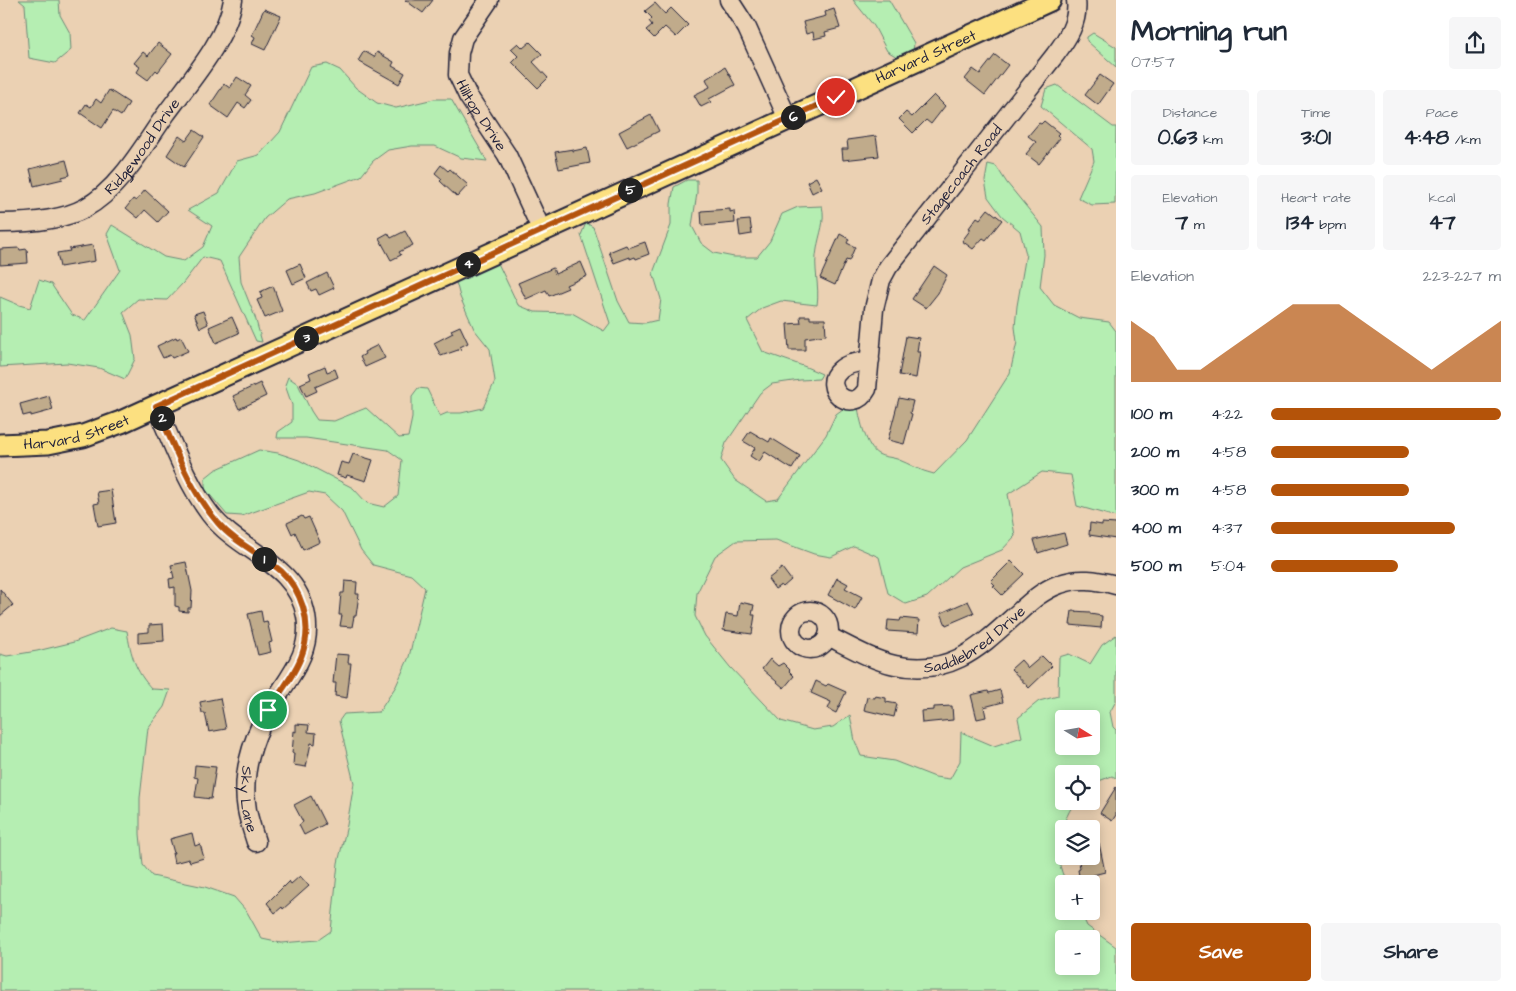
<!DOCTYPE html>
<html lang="en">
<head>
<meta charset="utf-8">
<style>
	:root { --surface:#fff; --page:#f6f6f7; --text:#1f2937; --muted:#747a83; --accent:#b45309 }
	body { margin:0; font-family:"Architects Daughter",sans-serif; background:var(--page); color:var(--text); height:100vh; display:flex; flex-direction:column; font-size:19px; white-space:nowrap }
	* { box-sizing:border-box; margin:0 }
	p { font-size:16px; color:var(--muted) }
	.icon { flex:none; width:28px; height:28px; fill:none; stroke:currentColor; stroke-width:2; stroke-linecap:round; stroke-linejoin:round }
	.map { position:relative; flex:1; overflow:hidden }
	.panel { display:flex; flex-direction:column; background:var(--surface); width:400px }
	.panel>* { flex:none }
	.needle { width:32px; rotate:101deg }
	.controls { position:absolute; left:1055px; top:710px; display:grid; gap:10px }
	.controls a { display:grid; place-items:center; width:45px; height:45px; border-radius:5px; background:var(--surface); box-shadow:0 2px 12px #0003; font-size:25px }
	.pin { position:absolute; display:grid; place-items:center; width:42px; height:42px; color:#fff; margin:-21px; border:2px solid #fff; border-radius:50%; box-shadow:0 1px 5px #0007 }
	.km { position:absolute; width:25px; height:25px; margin:-12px; border-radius:50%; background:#222; color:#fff; font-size:14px; line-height:25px; text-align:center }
	.round { display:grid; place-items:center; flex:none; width:52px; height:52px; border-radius:5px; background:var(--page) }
	.summary { display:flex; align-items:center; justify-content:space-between; height:85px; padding:0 15px }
	h1 { font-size:28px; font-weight:700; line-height:38px }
	.figures { display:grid; grid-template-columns:repeat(3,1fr); gap:8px; height:85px; padding:5px 15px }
	.figures div { display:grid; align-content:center; border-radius:5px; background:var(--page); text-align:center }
	.figures b { font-size:21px; font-weight:700 }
	.figures small { font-size:14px; font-weight:400 }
	.figures p { font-size:14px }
	.chart { height:140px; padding:10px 15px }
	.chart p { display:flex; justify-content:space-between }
	.chart svg { width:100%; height:90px; margin-top:5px; fill:var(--accent); opacity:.7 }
	.cta { display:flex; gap:10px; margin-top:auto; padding:10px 15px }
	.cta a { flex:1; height:58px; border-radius:5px; background:var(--accent); color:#fff; font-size:20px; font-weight:700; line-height:58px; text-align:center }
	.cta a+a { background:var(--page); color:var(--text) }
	ul { padding:0 15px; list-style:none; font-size:16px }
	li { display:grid; grid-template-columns:80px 60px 1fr; align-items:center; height:38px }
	li i { height:12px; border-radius:6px; background:var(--accent) }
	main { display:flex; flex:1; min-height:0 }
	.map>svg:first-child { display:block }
</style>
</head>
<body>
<main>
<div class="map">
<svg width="1116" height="991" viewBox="0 0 1116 991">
	<rect width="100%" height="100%" fill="#ebd1b3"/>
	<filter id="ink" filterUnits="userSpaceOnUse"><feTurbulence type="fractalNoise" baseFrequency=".02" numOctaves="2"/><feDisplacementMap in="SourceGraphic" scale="10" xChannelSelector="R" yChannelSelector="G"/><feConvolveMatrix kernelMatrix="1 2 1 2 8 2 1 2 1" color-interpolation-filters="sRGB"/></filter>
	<g filter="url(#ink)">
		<g fill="#b5eeb2" stroke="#6c8876" fill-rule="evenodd">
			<path d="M19,0H59L60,15L70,33L71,50L55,63L29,58L25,5Z"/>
			<path d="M853,0H889L914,43L913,53L899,58L887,51L874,26Z"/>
			<path d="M1093,33L1116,47V67L1087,41V37Z"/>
			<path d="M327,64L340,70L356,88L377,103L396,108L434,99H451L487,161L461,158L435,146H412L388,150L373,161L361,176L315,193L287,199L265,218L239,257L241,282L255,317L262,342L256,341L220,261L203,257L183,283L167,300L138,299L123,312L132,335L135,359L125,379L99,368L67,363L0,367V297L19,305L30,308L39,280L51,284L72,315L85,320L120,270L107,234L112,225L164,257L184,261L203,247L212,226L188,210L219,193L237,161L259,155L280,132L311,67Z"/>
			<path d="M1057,85L1113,127H1116L1115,204L1092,205L1078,198L1094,161L1092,149L1041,106L1046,89Z"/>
			<path d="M988,164L996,166L1007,183L1043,227L1044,255L1040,287L1054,305L1079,318L1109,322L1116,331V517L1077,506L1071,475L1042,472L1008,494L1015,536L1002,550L960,567L927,597L906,604L888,593L879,557L854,546L831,557L814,554L776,540L736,541L715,556L697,593L695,616L705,636L730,667L781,721L813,730L833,727L850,715L855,741L861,756L894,761L935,777L950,779L960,761L961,732L994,746L1022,737L1018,718L1039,701L1058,696L1059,657L1069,654L1090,664L1102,645L1116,635V701L1110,712L1113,727L1116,730V778L1112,776L1091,784V774H1064V801H1075C1058,831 1051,851 1067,884H1064V911H1080L1087,926L1116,947V991H0V654L7,656L37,651L74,642L111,628L127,631C131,655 135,671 152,689L170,690L164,707L148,728L140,798V834L143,865L152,876L205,887L234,897L247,912L262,939L281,943L318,940L331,931L338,863L347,825L354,783L339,721L344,714L379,712L396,686L409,657L425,588L411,575L373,565L361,550L342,511L325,495L309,492L242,516L227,515L205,489V478L215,470L259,450L278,453L299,460L353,488L367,503L384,507L398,496L402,460L388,450L306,438H277L278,432L292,422V405L285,385L288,377L298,384L311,411L317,420L334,421L366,408L399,438L408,437L412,418V396L418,388L427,389L440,416L447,413H461L483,408L495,381L490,349L474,329L460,297L455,278L496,259L518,305L535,312L572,313L604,331L610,323L581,235L586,223L593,227L618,301L629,322L645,323L658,320L661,299L653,273L671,225V204L674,187L687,180H697V193L692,226L701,243L714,253L734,257H757L770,241L782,214L798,207L822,206C826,221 819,234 817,249C813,268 820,286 817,305L781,301L762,308L747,320L763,352L806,367L822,374L819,379L800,380L772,384L760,393L726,443L721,460L735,480L766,501L778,499L826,435L836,414L851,403L858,407C860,420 866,447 878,454C883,457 891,457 897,459C910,464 920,471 934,474L967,440L1010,373L1017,342L1015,327L1017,306L1026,254L1020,231L1002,216L988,197L985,181ZM1064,719H1091V746H1064ZM1064,939H1091V966H1064Z"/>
		</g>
		<g fill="#c0ab8b" stroke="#22223b">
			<path d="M405,0H433L423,13Z"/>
			<path d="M655,3L665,14L671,8L688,25L676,37L665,27L654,38L646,30L652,25L649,21L652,18L645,11Z"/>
			<path d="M264,9L281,16L265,50L252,44L255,37L252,35Z"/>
			<path d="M834,9L840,28L825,32L826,36L814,39L813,32L806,34L803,22L826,16L825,12Z"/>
			<path d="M530,42L542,54L533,62L548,78L538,88L512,62L518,56L511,49L518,43L523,48Z"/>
			<path d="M158,43L172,54L158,72L156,70L148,80L137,72L140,67L134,63L143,52L148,56Z"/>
			<path d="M364,51L374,57L377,52L394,62L392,66L405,73L399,84L358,61Z"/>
			<path d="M995,55L1008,65L985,95L965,79L973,69L980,74Z"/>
			<path d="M725,67L735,85L709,99L711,102L701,107L694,95L710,87L706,79Z"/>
			<path d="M1100,75L1113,84L1098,105L1085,95Z"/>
			<path d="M237,77L251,86L245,95L251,100L245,108L238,103L228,118L210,105L224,84L230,88Z"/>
			<path d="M109,90L129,103L121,116L113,111L102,128L80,113L86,104L91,107L96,99L101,103Z"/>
			<path d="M934,95L945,106L931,124L926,120L913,133L899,119L906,112L912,117Z"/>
			<path d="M651,115L659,131L627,147L619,132Z"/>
			<path d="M1044,121L1059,133L1057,135L1060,138L1039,164L1026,154L1036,142L1028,136L1039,123L1041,124Z"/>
			<path d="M194,130L204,137L184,167L167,155L179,136L186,141Z"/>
			<path d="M876,136L879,156L843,160L842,149H848L847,140Z"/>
			<path d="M587,148L590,163L559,169L555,152L573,149V151Z"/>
			<path d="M66,160L70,175L62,177L63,179L34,186L30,169Z"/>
			<path d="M441,165L448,171L450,169L468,185L457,197L440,181L442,179L435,173Z"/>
			<path d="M816,177L822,188L812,193L807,182Z"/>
			<path d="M145,190L168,211L158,222L145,210L138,218L126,208L133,199L136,201Z"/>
			<path d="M730,209V212L734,211L735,223L702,226L701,211Z"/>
			<path d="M988,209L1002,220L986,240L983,238L973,249L962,241L971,229L969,228L977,217L980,219Z"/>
			<path d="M750,220L752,234L740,236L738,221Z"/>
			<path d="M405,231L413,245L399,252L401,255L391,260L379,238L388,233L391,238Z"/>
			<path d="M840,234L849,239L847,243L855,247L849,261L846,260L835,285L820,278Z"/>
			<path d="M645,242L649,254L636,259L635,257L630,259V257L614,263L609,252L626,245L628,248Z"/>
			<path d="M93,245L95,261L60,267L57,253L70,251L69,249Z"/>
			<path d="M19,248L20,250L27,249L28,263L0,265V249Z"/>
			<path d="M581,262L587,276L566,285L568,288L549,296L546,290L526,299L518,283L553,268L555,274Z"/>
			<path d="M300,264L306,278L293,284L287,270Z"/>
			<path d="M934,266L947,275L938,293L926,308L912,299Z"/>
			<path d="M327,273L334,288L319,295L316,289L311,291L307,283Z"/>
			<path d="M273,286L282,311L265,318L257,300L262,298L260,292Z"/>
			<path d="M203,311L208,324L200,328L194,314Z"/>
			<path d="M800,316H810V319H825L826,335L805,338V350H789L787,324L801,323Z"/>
			<path d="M232,317L239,333L216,343L209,327Z"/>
			<path d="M460,326L468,343L460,347L461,349L441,356L434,343L453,333L451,330Z"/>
			<path d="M906,336L919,338L917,352H920L916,378L899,375Z"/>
			<path d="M176,337L177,339L181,337L188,351L172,358L170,355L163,358L157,346Z"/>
			<path d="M378,345L385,358L365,367L360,357L365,354L364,352Z"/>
			<path d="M325,366L327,372L335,369L338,377L315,387L317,391L306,396L300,384L311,379L309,373Z"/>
			<path d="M260,383L266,396L239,409L233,396Z"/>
			<path d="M49,396L53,410L31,416V414L23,416L20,404Z"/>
			<path d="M899,398L913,401L910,413L912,414L904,444L888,440Z"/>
			<path d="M750,431L769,442L771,438L800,456L792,469L765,452L759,462L750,456L755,448L743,441Z"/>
			<path d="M353,454L373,460L366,481L347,475L346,478L337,475L341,462L349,464Z"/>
			<path d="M111,490L116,523L98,526L94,504L99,503L97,492Z"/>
			<path d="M302,516L304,519L309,517L320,542L303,550L295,532L292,534L287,523Z"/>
			<path d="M1090,523L1102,525V523L1116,524V539L1089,535Z"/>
			<path d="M1064,533L1067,544L1038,553L1034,540Z"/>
			<path d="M1011,561L1024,574L1002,595L993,586L995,585L991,581Z"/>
			<path d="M186,562L192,591L191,608H188V612L179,611V607L175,606V587L170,588L169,579L174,578L171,565Z"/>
			<path d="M782,568L791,580L783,587L781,585L775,589L768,579Z"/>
			<path d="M837,578L848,584L845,588L862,597L855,610L828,595Z"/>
			<path d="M345,581L357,582L356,594H359L356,616H354L352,627L340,626L342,615H339L341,593H344Z"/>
			<path d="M0,589L13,605L0,616Z"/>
			<path d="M968,601L974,613L946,625L941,613Z"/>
			<path d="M740,602L754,605L752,615H755L752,634L723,630L726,614L738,616Z"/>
			<path d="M261,611L263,622L267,621L272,642L269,643L271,652L258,655L248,614Z"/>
			<path d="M1072,611L1090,612V614L1102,616L1101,628L1070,625Z"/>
			<path d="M901,618L919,620L918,633L887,631L888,620L900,621Z"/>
			<path d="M163,624L164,641L138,643V633L149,632V625Z"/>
			<path d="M336,654L349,655L348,663H351L347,698L335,696L336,683H333Z"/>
			<path d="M1042,656L1052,666L1029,688L1011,669L1021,660L1028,668Z"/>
			<path d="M770,659L778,666L783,663L790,670L789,671L794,676L784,688L762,669Z"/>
			<path d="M816,681L826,686L828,684L846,692L836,713L828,709L831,702L811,693Z"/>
			<path d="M1000,690L1003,702L984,707L986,717L977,719L971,695L988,691L989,693Z"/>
			<path d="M875,696L886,698V702L897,704L894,717L864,710L867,697L875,698Z"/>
			<path d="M220,698L226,729L209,732L205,713H202L200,702Z"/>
			<path d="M952,706L953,720L922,723L921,711L934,710V707Z"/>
			<path d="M296,724L309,725L308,732L316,733L315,744L311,743L306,767L293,765L294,753H292L294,731L296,732Z"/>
			<path d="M195,765L216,767L211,799L195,797L198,778L194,777Z"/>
			<path d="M1116,787V815L1112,821L1100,813Z"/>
			<path d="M311,796L325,824L304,835L299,825L303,822L294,805Z"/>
			<path d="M192,833L195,846L200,844L204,858L190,862L189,859L174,863L172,853H174L170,839Z"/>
			<path d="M1099,843L1105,872L1093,875L1094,878L1080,881L1078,870L1080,869L1079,861L1085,859L1084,857L1091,856V845Z"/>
			<path d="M300,876L309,886L283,909L282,907L275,913L267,903L289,881L291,884Z"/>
		</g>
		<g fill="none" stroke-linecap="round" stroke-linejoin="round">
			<defs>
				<g id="minor">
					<path id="s1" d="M489,0L463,38L459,53L458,75L468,96L507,155L542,231"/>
					<path d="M729,0L747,28L788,119"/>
					<path id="s2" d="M0,223C27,223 61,221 85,208C120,189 144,145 166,114C189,82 227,40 233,0"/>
					<path id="s3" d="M870,360C860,362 847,363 840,370C819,387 852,417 867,389L874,309L881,280L888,267L1055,55C1067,39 1079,22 1076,0"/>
					<path id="s4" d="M156,406C172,442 186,482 210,514C240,553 296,562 306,616C314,661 277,687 261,725C249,751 242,781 247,810C249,821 253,832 256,842"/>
					<circle cx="810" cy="630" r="19"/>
					<path id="s5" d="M828,636C850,647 872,660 895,665C952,677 981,646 1019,612C1031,601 1043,590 1060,584C1078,577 1097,580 1116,585"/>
				</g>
				<g id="major">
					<path id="s6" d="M0,445L48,443L83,436L121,422L1050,0"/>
				</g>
			</defs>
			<use href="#minor" stroke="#22223b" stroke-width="21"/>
			<use href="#major" stroke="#22223b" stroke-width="25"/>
			<use href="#minor" stroke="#ebd1b3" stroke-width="18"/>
			<use href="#major" stroke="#fce080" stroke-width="21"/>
		</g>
	</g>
	<g fill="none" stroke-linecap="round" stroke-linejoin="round" filter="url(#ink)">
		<defs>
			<path id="route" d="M268,710C291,677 316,649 303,607C299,594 292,581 281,571C261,554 235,543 218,523C189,490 174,445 156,406L836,97"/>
		</defs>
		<use href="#route" stroke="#fff" stroke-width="10"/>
		<use href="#route" stroke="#b45309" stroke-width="6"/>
	</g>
	<g text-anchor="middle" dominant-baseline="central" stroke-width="4" stroke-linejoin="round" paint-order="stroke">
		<g font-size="15" fill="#22223b" stroke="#ebd1b3">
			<text stroke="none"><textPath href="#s6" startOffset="1008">Harvard Street</textPath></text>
			<text stroke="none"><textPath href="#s1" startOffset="130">Hilltop Drive</textPath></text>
			<text stroke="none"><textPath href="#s2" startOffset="172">Ridgewood Drive</textPath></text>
			<text stroke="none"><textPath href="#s3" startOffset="338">Stagecoach Road</textPath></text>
			<text stroke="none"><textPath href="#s6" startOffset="78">Harvard Street</textPath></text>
			<text stroke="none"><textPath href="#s5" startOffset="161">Saddlebred Drive</textPath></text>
			<text stroke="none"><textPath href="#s4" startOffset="462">Sky Lane</textPath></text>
		</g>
	</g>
</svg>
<div class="controls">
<a><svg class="needle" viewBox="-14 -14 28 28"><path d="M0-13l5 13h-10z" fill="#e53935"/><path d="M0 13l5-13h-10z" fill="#747a83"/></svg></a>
<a><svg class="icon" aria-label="locate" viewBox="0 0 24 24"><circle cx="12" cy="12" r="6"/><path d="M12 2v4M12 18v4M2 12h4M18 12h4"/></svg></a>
<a><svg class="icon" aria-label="layers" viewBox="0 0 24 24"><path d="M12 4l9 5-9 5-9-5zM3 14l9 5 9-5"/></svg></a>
<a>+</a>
<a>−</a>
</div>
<div class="pin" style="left:268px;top:710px;background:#1e9e55"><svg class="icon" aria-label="arrive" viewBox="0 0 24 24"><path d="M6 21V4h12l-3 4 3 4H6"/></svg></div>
<div class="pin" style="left:836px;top:97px;background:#d93025"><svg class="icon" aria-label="check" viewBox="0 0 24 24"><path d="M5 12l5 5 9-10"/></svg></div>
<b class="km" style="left:264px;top:559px">1</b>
<b class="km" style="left:162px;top:418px">2</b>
<b class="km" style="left:306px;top:338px">3</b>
<b class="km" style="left:468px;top:264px">4</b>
<b class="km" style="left:630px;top:190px">5</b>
<b class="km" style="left:793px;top:117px">6</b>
</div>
<section class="panel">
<div class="summary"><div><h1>Morning run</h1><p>07:57</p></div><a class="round"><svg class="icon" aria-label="share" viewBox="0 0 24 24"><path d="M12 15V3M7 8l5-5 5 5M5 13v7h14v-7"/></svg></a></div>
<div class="figures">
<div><p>Distance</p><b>0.63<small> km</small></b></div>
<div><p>Time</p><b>3:01</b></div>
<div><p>Pace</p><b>4:48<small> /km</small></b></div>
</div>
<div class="figures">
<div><p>Elevation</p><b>7<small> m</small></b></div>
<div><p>Heart rate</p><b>134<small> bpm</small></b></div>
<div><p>kcal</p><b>47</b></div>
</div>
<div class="chart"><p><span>Elevation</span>223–227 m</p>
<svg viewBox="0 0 160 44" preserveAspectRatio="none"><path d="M0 44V14L10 22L20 38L30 38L40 30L50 22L60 14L70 6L80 6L90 6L100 14L110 22L120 30L130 38L140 30L150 22L160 14V44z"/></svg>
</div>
<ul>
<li><b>100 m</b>4:22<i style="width:100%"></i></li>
<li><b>200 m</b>4:58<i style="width:60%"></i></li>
<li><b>300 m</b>4:58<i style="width:60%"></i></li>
<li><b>400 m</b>4:37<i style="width:80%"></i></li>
<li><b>500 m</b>5:04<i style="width:55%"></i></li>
</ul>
<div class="cta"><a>Save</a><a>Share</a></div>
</section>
</main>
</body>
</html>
